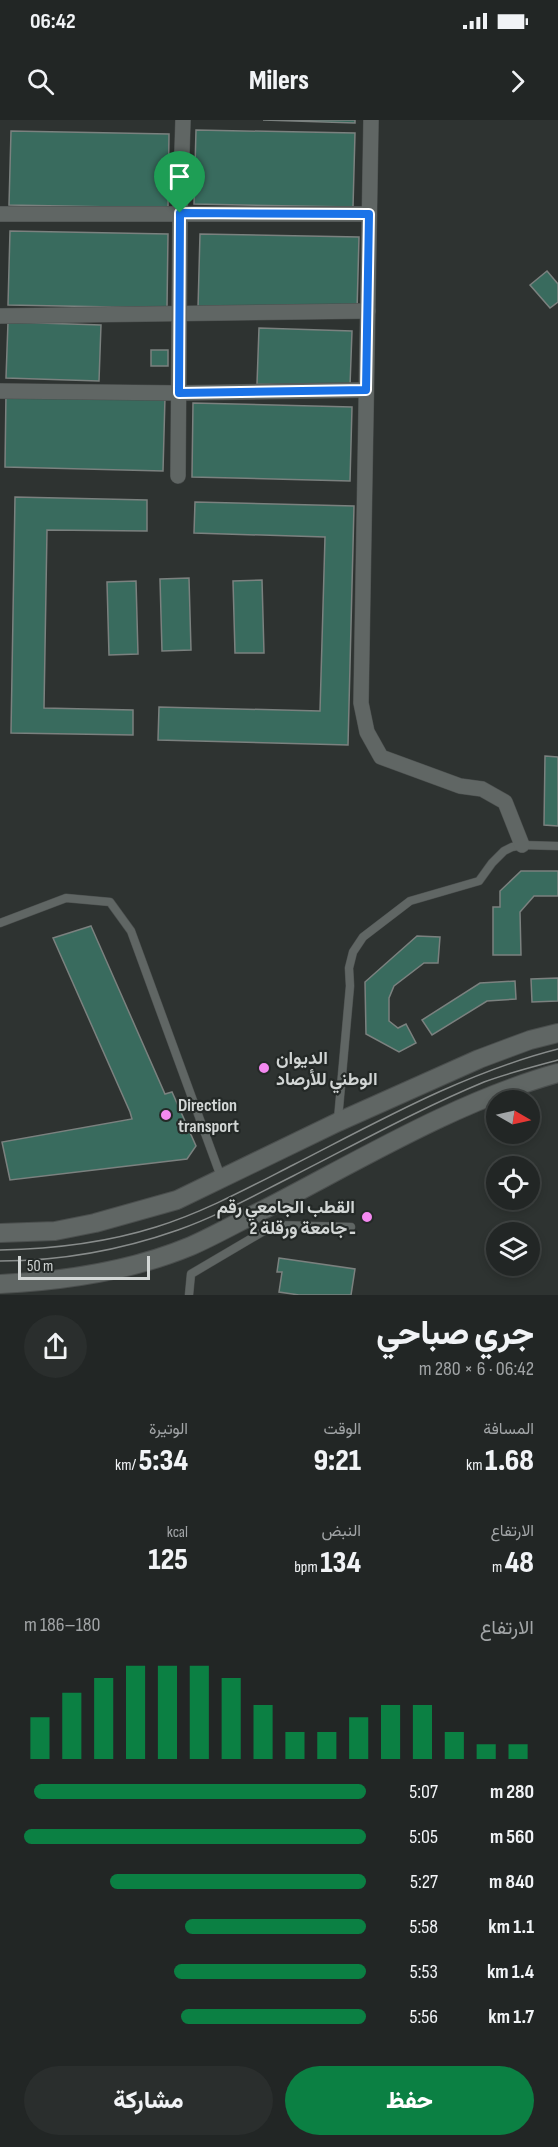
<!DOCTYPE html>
<html lang="ar">
<head>
<meta charset="utf-8">
<style>
	:root { --surface:#222625; --page:#2a2e2d; --text:#f1f3f6; --muted:#a2a5a7; --line:#3f4342; --accent:#0b8043 }
	body { margin:0; font-family:"Sofia Sans Condensed",Vazirmatn,sans-serif; background:var(--page); color:var(--text); direction:rtl; height:100vh; display:flex; flex-direction:column; font-size:22px; white-space:nowrap }
	* { box-sizing:border-box; margin:0 }
	p { font-size:20px; color:var(--muted) }
	.icon { flex:none; width:33px; height:33px; fill:none; stroke:currentColor; stroke-width:2; stroke-linecap:round; stroke-linejoin:round }
	.map { position:relative; height:1175px; overflow:hidden; direction:ltr }
	.sheet { display:flex; flex-direction:column; background:var(--surface); flex:1 }
	.sheet>* { flex:none }
	.needle { width:39px; rotate:99deg }
	.controls { position:absolute; left:486px; top:970px; display:grid; gap:12px }
	.controls a { display:grid; place-items:center; width:54px; height:54px; border-radius:50%; background:var(--surface); box-shadow:0 3px 9px #0003,0 0 0 2px var(--line); font-size:30px }
	.scale { position:absolute; left:18px; bottom:15px; width:132px; box-sizing:border-box; padding-left:6px; border:3px solid #d2d6d5; border-top:0; font-size:16px; line-height:21px; white-space:nowrap; color:#d2d6d5; -webkit-text-stroke:4px #242927; paint-order:stroke }
	.pin { position:absolute; display:grid; place-items:center; width:51px; height:51px; color:#fff; margin:-62px -26px; border-radius:50% 50% 50% 0; rotate:-45deg; box-shadow:0 0 6px #0007 }
	.pin .icon { rotate:45deg }
	.round { display:grid; place-items:center; flex:none; width:63px; height:63px; border-radius:32px; background:var(--page) }
	.summary { display:flex; align-items:center; justify-content:space-between; height:102px; padding:0 24px }
	h1 { font-size:33px; font-weight:800; line-height:45px }
	.stats { display:grid; grid-template-columns:repeat(3,1fr); gap:9px; height:102px; padding:6px 24px }
	.stats div { display:grid; align-content:center }
	.stats b { font-size:30px; font-weight:800 }
	.stats small { font-size:16px; font-weight:400 }
	.stats p { font-size:16px }
	.chart { height:168px; padding:12px 24px }
	.chart p { display:flex; justify-content:space-between }
	.chart svg { width:100%; height:108px; margin-top:6px; stroke:var(--accent); stroke-width:6 }
	.action { display:flex; gap:12px; margin-top:auto; padding:12px 24px }
	.action a { flex:1; height:69px; border-radius:36px; background:var(--accent); color:#fff; font-size:24px; font-weight:800; line-height:69px; text-align:center }
	.action a+a { background:var(--page); color:var(--text) }
	ul { padding:0 24px; list-style:none; font-size:20px }
	li { display:grid; grid-template-columns:96px 72px 1fr; align-items:center; height:45px }
	li i { height:15px; border-radius:8px; background:var(--accent) }
	.status { display:flex; justify-content:space-between; align-items:center; height:42px; padding:0 30px; background:var(--surface); direction:ltr }
	.status svg { height:16px; fill:currentColor }
	header { display:flex; justify-content:space-between; align-items:center; height:78px; padding:0 24px; background:var(--surface); font-size:27px; font-weight:800 }
	.map>svg:first-child { display:block }
</style>
</head>
<body>
<div class="status"><b>06:42</b><svg viewBox="0 0 49 12"><path d="M0 12V9h3v3zM5 12V6h3v6zM10 12V3h3v9zM15 12V0h3v12zM26 1h20v11H26zM47 4h2v5h-2z"/></svg></div>
<header><svg class="icon" aria-label="forward" viewBox="0 0 24 24"><path d="M9 5l7 7-7 7"/></svg>Milers<svg class="icon" aria-label="search" viewBox="0 0 24 24"><circle cx="10" cy="10" r="6"/><path d="M15 15l6 6"/></svg></header>
<div class="map">
<svg width="558" height="1175" viewBox="0 0 558 1175">
	<rect width="100%" height="100%" fill="#2e3331"/>
	<g fill="#396b5e" stroke="#7b817f" stroke-width="1.5">
		<path d="M263,0H355V3Z"/>
		<path d="M196,10L355,13L353,87L194,84Z"/>
		<path d="M11,11L169,14L168,88L9,85Z"/>
		<path d="M10,111L168,114L167,188L8,185Z"/>
		<path d="M200,114L359,117L357,191L198,188Z"/>
		<path d="M547,151L558,164V182L550,188L530,165Z"/>
		<path d="M8,202L101,205L99,261L6,258Z"/>
		<path d="M259,208L352,211L350,266L257,264Z"/>
		<rect x="151" y="230" width="17" height="16"/>
		<path d="M6,273L165,277L163,351L5,347Z"/>
		<path d="M193,283L352,287L350,361L192,357Z"/>
		<path d="M15,377L147,380V411L47,410L44,588L133,590V615L11,613Z"/>
		<path d="M195,382L354,386L348,625L158,620L159,587L320,591L325,417L194,413Z"/>
		<path d="M189,458L191,530L162,531L160,459Z"/>
		<path d="M262,460L264,533H235L233,461Z"/>
		<path d="M136,461L138,534L109,535L107,462Z"/>
		<path d="M545,636L558,637V706L544,705Z"/>
		<path d="M521,751H558V776H534L520,792L521,835H493V787H500V771Z"/>
		<path d="M91,806L165,974L172,972L196,1026L187,1039L10,1060L2,1022L132,999L130,992L53,818Z"/>
		<path d="M417,816L440,817L438,843H424L394,866L389,878V901L398,908L406,904L416,923L399,932L366,914L365,862Z"/>
		<path d="M558,858V881L532,882L531,859Z"/>
		<path d="M515,861L516,879L487,881L432,915L422,900L480,863Z"/>
		<path d="M279,1138L355,1149L351,1175H299L279,1172L282,1152H277Z"/>
	</g>
	<g fill="none" stroke-linecap="round" stroke-linejoin="round">
		<defs>
			<g id="lane">
				<path d="M0,803L66,778L110,782L131,811L221,1057"/>
				<path d="M338,999L350,866L349,848L353,832L363,817L410,781L479,761L492,743L504,731L512,727L522,725L558,726"/>
				<path d="M189,1175L191,1154L274,1105L351,1107"/>
			</g>
			<g id="street">
				<path d="M371,0L361,583L367,612L381,637L460,666L482,669L505,682L522,725"/>
				<path d="M0,94H369"/>
				<path d="M0,196L368,191"/>
				<path d="M0,271L179,273L366,270"/>
				<path d="M178,356L180,93L183,0"/>
			</g>
			<g id="secondary">
				<path d="M0,1113L55,1111L95,1103L177,1080L338,1002L479,939L530,920L558,913"/>
				<path d="M0,1164C65,1161 131,1151 191,1126C216,1115 240,1101 265,1089C358,1041 457,981 558,953"/>
			</g>
		</defs>
		<use href="#lane" stroke="#4b4f4e" stroke-width="9"/>
		<use href="#street" stroke="#4b4f4e" stroke-width="16"/>
		<use href="#secondary" stroke="#4b4f4e" stroke-width="20"/>
		<use href="#lane" stroke="#606664" stroke-width="8"/>
		<use href="#street" stroke="#606664" stroke-width="15"/>
		<use href="#secondary" stroke="#606664" stroke-width="18"/>
		<g stroke="#888c8b" stroke-width="1.5">
			<path d="M0,1130C54,1129 105,1123 156,1107C204,1092 248,1068 293,1045C379,1001 464,953 558,929"/>
			<path d="M0,1141C60,1141 121,1130 178,1110C218,1096 255,1075 293,1056C356,1024 419,989 484,962C508,953 533,947 558,940"/>
		</g>
	</g>
	<g fill="none" stroke-linecap="round" stroke-linejoin="round">
		<defs>
			<path id="route" d="M180,93L369,94L366,270L179,273Z"/>
		</defs>
		<use href="#route" stroke="#fff" stroke-width="12"/>
		<use href="#route" stroke="#1a73e8" stroke-width="8"/>
	</g>
	<g fill="#f489f0" stroke="#242927" stroke-width="2">
		<circle cx="264" cy="948" r="6"/>
		<circle cx="166" cy="995" r="6"/>
		<circle cx="367" cy="1097" r="6"/>
	</g>
	<g text-anchor="middle" dominant-baseline="central" stroke-width="4.5" stroke-linejoin="round" paint-order="stroke">
		<g font-size="18" font-weight="bold" fill="#d2d6d5" stroke="#242927" text-anchor="start">
			<text x="276" y="938">الديوان<tspan x="276" dy="21">الوطني للأرصاد</tspan></text>
			<text x="178" y="985">Direction<tspan x="178" dy="21">transport</tspan></text>
			<text x="355" y="1087" text-anchor="end">القطب الجامعي رقم<tspan x="355" dy="21">2 ـ جامعة ورقلة</tspan></text>
		</g>
	</g>
</svg>
<div class="controls">
<a><svg class="needle" viewBox="-14 -14 28 28"><path d="M0-13l5 13h-10z" fill="#e53935"/><path d="M0 13l5-13h-10z" fill="#a2a5a7"/></svg></a>
<a><svg class="icon" aria-label="locate" viewBox="0 0 24 24"><circle cx="12" cy="12" r="6"/><path d="M12 2v4M12 18v4M2 12h4M18 12h4"/></svg></a>
<a><svg class="icon" aria-label="layers" viewBox="0 0 24 24"><path d="M12 4l9 5-9 5-9-5zM3 14l9 5 9-5"/></svg></a>
</div>
<div class="scale">50 m</div>
<div class="pin" style="left:180px;top:93px;background:#1e9e55"><svg class="icon" aria-label="arrive" viewBox="0 0 24 24"><path d="M6 21V4h12l-3 4 3 4H6"/></svg></div>
</div>
<section class="sheet">
<div class="summary"><div><h1>جري صباحي</h1><p>06:42 · 6 × 280 m</p></div><a class="round"><svg class="icon" aria-label="share" viewBox="0 0 24 24"><path d="M12 15V3M7 8l5-5 5 5M5 13v7h14v-7"/></svg></a></div>
<div class="stats">
<div><p>المسافة</p><b>1.68<small> km</small></b></div>
<div><p>الوقت</p><b>9:21</b></div>
<div><p>الوتيرة</p><b>5:34<small> /km</small></b></div>
</div>
<div class="stats">
<div><p>الارتفاع</p><b>48<small> m</small></b></div>
<div><p>النبض</p><b>134<small> bpm</small></b></div>
<div><p>kcal</p><b>125</b></div>
</div>
<div class="chart"><p><span>الارتفاع</span>180–186 m</p>
<svg viewBox="0 0 160 44" preserveAspectRatio="none"><path d="M5 44V27M15 44V17M25 44V11M35 44V6M45 44V6M55 44V6M65 44V11M75 44V22M85 44V33M95 44V33M105 44V27M115 44V22M125 44V22M135 44V33M145 44V38M155 44V38"/></svg>
</div>
<ul>
<li><b>280 m</b>5:07<i style="width:97%"></i></li>
<li><b>560 m</b>5:05<i style="width:100%"></i></li>
<li><b>840 m</b>5:27<i style="width:75%"></i></li>
<li><b>1.1 km</b>5:58<i style="width:53%"></i></li>
<li><b>1.4 km</b>5:53<i style="width:56%"></i></li>
<li><b>1.7 km</b>5:56<i style="width:54%"></i></li>
</ul>
<div class="action"><a>حفظ</a><a>مشاركة</a></div>
</section>
</body>
</html>
